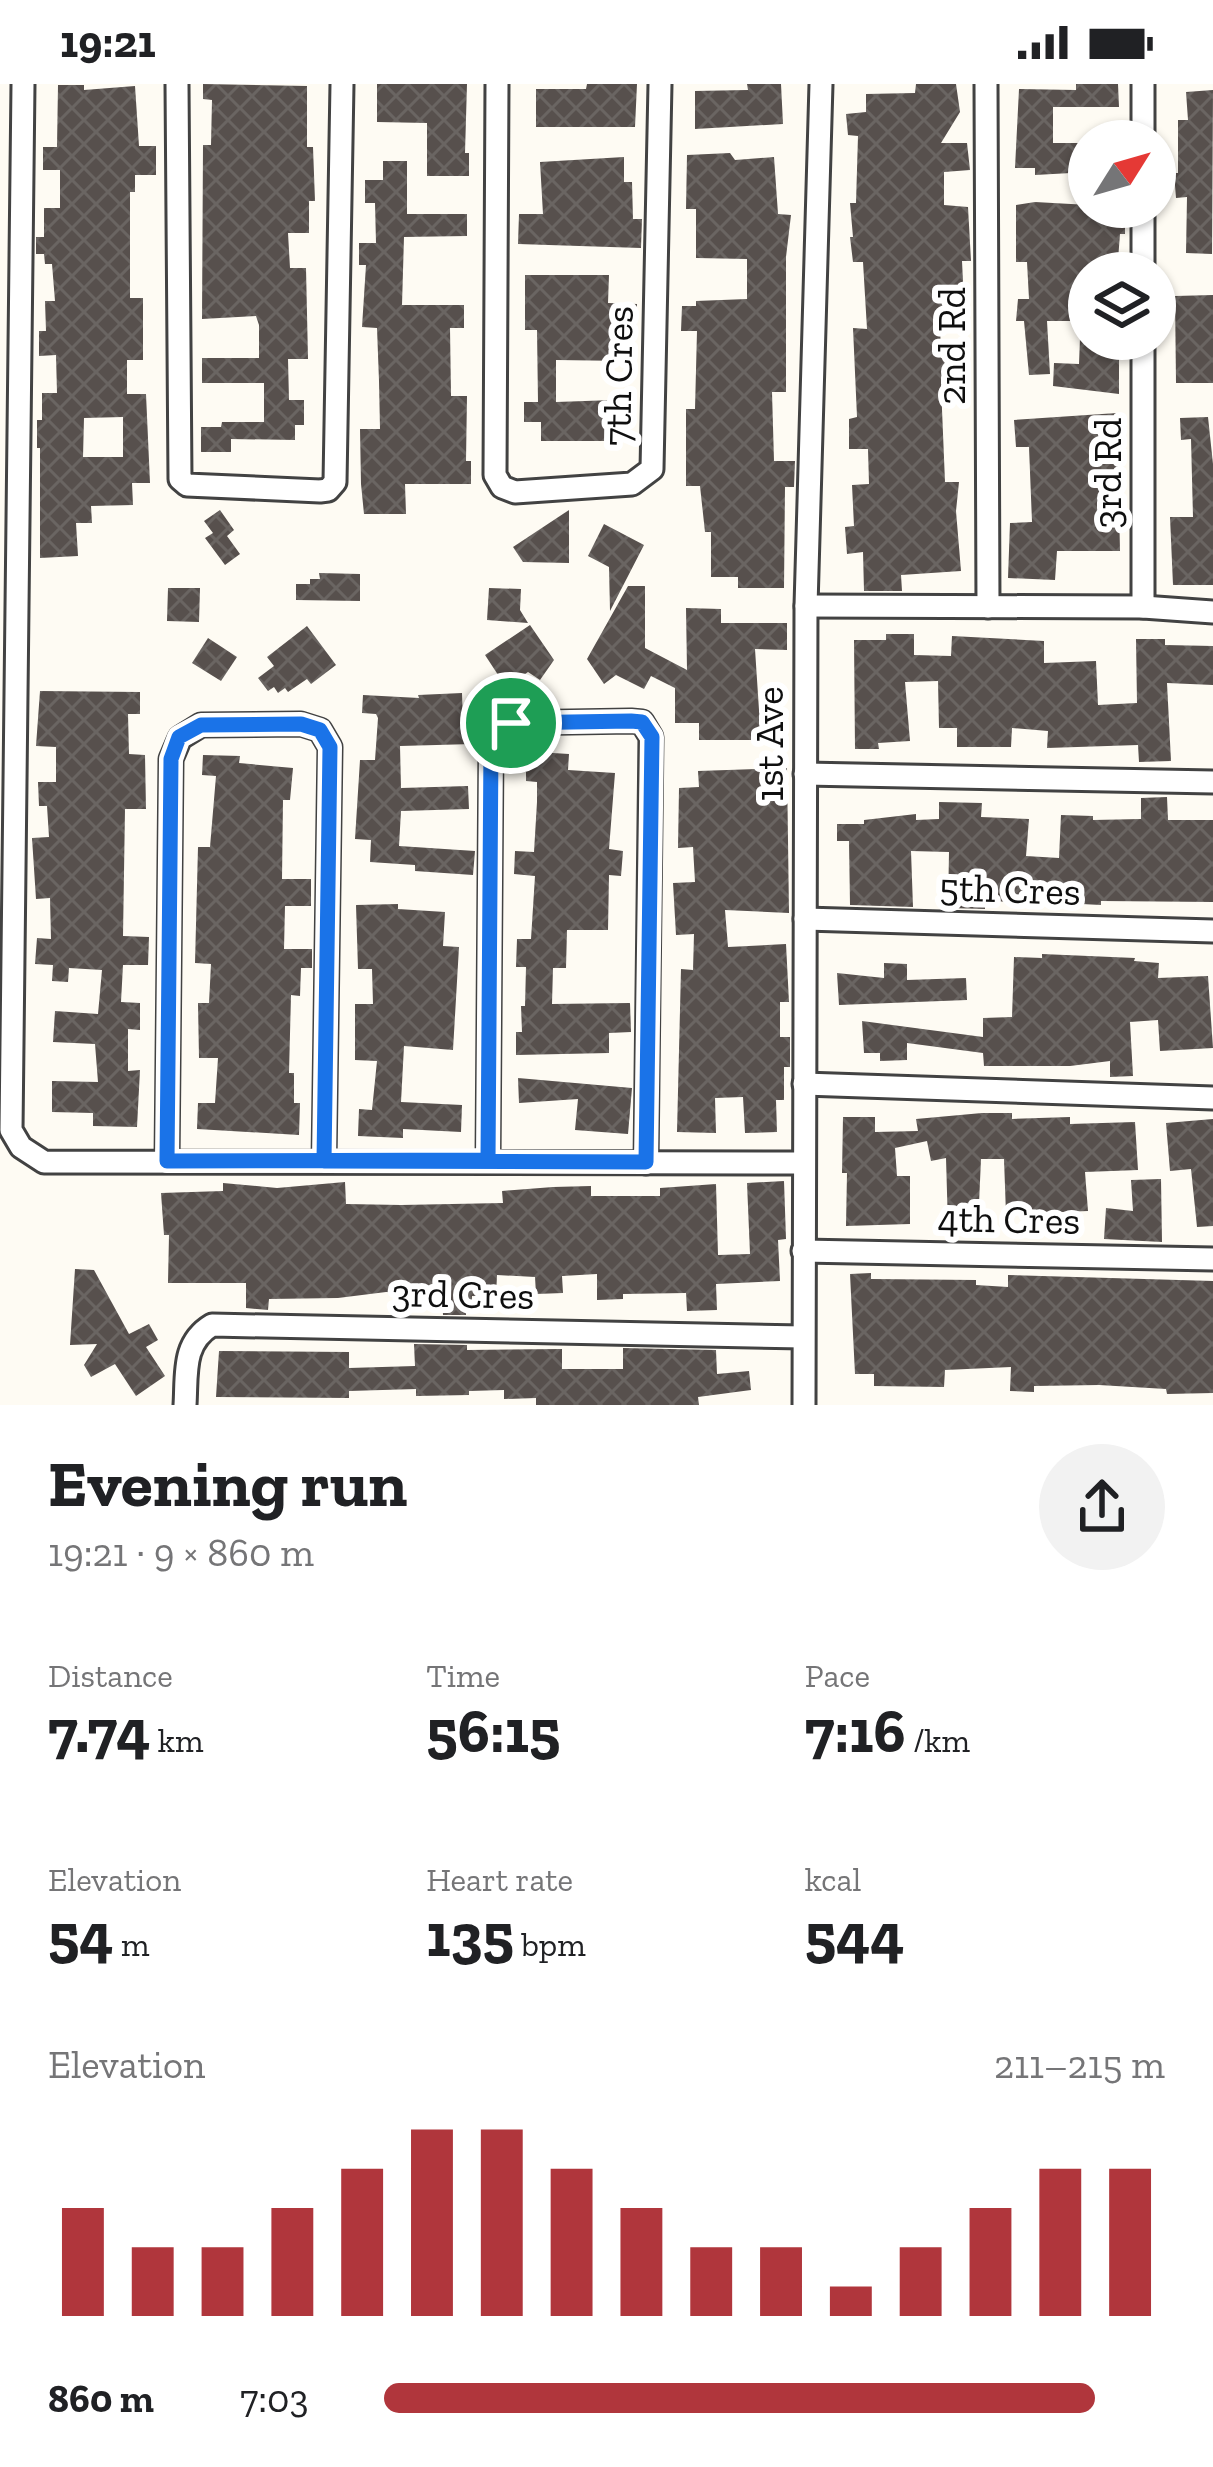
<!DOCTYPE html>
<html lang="en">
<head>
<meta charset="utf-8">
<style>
	:root { --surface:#fff; --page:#f2f2f2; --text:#202124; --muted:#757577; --accent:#b0363c }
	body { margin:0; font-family:"Zilla Slab",serif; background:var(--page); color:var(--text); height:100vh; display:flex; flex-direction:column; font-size:45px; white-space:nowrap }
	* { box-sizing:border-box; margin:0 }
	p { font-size:39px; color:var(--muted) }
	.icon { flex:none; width:66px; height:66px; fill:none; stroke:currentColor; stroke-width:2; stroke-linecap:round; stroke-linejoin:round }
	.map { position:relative; height:1321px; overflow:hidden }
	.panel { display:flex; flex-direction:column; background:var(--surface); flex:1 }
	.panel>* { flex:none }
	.needle { width:78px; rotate:53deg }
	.tools { position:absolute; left:1068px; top:36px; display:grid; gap:24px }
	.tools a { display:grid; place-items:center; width:108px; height:108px; border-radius:50%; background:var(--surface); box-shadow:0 3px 9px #0004; font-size:60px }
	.pin { position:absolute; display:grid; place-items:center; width:102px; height:102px; color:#fff; margin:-51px; border:6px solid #fff; border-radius:50%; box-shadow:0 3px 12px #0007 }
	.round { display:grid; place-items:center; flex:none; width:126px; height:126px; border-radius:63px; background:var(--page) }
	.head { display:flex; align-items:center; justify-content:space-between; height:204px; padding:0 48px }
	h1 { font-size:66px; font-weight:700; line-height:90px }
	.stats { display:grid; grid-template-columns:repeat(3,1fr); gap:18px; height:204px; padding:12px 48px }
	.stats div { display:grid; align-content:center }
	.stats b { font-size:60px; font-weight:700 }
	.stats small { font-size:33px; font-weight:400 }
	.stats p { font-size:33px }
	.chart { height:336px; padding:24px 48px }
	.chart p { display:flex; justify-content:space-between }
	.chart svg { width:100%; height:216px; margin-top:12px; stroke:var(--accent); stroke-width:6 }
	ul { padding:0 48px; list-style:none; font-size:39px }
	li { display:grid; grid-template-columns:192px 144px 1fr; align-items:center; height:90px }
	li i { height:30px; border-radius:15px; background:var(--accent) }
	.status { display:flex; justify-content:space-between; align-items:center; height:84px; padding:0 60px; background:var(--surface); direction:ltr }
	.status svg { height:33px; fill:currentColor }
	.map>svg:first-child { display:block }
</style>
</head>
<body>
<div class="status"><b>19:21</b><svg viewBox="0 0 49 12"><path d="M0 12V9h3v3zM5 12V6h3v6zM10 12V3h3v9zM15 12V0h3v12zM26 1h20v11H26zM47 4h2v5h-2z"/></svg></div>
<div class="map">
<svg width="1213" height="1321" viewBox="0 0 1213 1321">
	<defs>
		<pattern id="building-cross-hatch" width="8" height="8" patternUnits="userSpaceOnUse" patternTransform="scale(3)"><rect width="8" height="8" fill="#57504d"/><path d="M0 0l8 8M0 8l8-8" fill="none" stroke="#6a6562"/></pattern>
	</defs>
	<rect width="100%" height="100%" fill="#fefbf3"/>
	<g fill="url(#building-cross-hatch)" fill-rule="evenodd">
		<path d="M203,0L307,2V63H313L315,117H309V149H288L290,184H306L308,275H288L289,316H304V341H295V356L231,355V368H201V343H221L222,338H264V299H202V274H259V241L256,232L202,235L203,61H211L212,16L203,15Z"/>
		<path d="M377,0H467L465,69H469V92H427V39L377,38Z"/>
		<path d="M587,0H637L635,43H536V5H586Z"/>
		<path d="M747,0H781L783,40L695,45V7L748,6Z"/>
		<path d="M916,0H956L960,28L941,59H967L970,86L944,88V121L968,123L971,177H962L965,238H940L941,274L959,276L957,302L941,301L945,398H959L956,427L961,487L901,491L902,507H864L863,468L847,470L845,443L854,442L852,401L869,400L868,365H849V335L857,333L853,244L867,245L863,178H853L850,153H853L850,119H856L858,52L848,51L846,30L866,28V10L915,9Z"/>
		<path d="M1076,0H1118L1119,23H1053V59H1089V88L1035,91V84H1015L1019,5L1076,6Z"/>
		<path d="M58,1H84V6L135,2L139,62H156V91H135V108H130V214H143V276H127V310H146L150,399H132L133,421L91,422L92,439H76L78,472L40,474V364H37V336H42V309H57L56,271L39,272V247H46L45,217H55L52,180H45L44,170H36V153H44V124H60V86H43V63H57ZM123,333V373H83L84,334Z"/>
		<path d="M1213,6L1212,170L1186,169L1187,113L1176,114L1174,89H1178V36H1188L1186,8Z"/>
		<path d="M730,69L735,76L774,73L778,130L791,131L786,173V308H772L774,377H795L794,403H785L784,504H738V493H711V448H705L700,402H686V325H695L697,247H681L682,222H696V217L747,215V175L696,174V125H686L687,71Z"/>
		<path d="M624,73V98H632L633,135H642L641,164L518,160L519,130H543L540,78Z"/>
		<path d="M383,77H407V130H467V152L404,153L402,221H464V244H450L451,312H467L466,377H471V400H405L406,430H364L361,400L360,345H380L379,297L377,244L362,243L366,181H359V159H376L375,119H365V96H383Z"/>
		<path d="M1035,118L1125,123V150H1120L1117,189H1089V237H1047L1050,290L1029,291L1024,237H1016L1018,215H1029L1027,178H1016V121Z"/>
		<path d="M525,191H609L608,219L637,220L636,244L627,243V277L556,276V318L614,316V357H541V338H524V318H538L537,246H525Z"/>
		<path d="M1213,211V299H1176L1175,212Z"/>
		<path d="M1080,254L1119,258V310L1053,302L1054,279L1079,280Z"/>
		<path d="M1117,329L1120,467H1057L1055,496L1008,494L1010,439L1032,438L1029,363H1016L1014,336Z"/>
		<path d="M1208,333L1213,380V501H1173L1170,433H1193L1191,355L1181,356L1180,334Z"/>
		<path d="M220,426L234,446L227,452L240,470L225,481L205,454L213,449L204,437Z"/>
		<path d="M569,426V479L523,478L513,463Z"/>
		<path d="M604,440L644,461L610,527L609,483L588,472Z"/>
		<path d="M319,489L360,490V517L296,516V500H310V495H320Z"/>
		<path d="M628,502H645V564L687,586L686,524L721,525V539H787V566L755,565L759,626L771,625L772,656H699V639H675V604L651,592L644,605L616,591L604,600L587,575Z"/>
		<path d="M168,504H200L199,538L167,537Z"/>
		<path d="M489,504L521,505L520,526L528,539L487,536Z"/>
		<path d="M530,541L554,576L540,596L528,588L506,603L485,571Z"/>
		<path d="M307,542L336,581L311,600L307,595L288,608L285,604L278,609L274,603L268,607L258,594L274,582L267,573Z"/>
		<path d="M886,550H914V571L951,572L952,552L1044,557V579L1096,577L1098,621L1137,619L1136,555H1165V561L1213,562V601L1167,599L1171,677L1139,678L1138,661L1047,664L1048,647L1012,644L1011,663H957V644H939L938,597L905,598L910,657L878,659L879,665H855L854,556H886Z"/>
		<path d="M208,554L237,573L221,597L192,579Z"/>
		<path d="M40,607L140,608V630H128L129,670L145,671L146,725H125L123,852L149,853L148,881H123L121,918L140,919V946L128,945V987L140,986L137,1043L93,1042V1029L52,1028V997L98,998L95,960L53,958L55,927L98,930L102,886L69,884L68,898L52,897L53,881L35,880L37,854L51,855L50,814L36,815L32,754L49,753L47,722H39L38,698H56V663L36,662Z"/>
		<path d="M462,609L463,639H472L473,660L400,662L401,704L468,702L469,725L401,727L399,762L475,767L473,791L415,787V781L370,778L371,756L355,755L360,676H375L378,634L376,630L362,629L363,611L419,614L418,611Z"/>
		<path d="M521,667L569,670L568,686L615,689L609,765L623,767L621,792L609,791L608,846H567L566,884H553L552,920L630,919L631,948L609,949V969L516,971V948H522L521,922H525L526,883H516L517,855H531L535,792L514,790L515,767L534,768L537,718V698L526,697V688H519Z"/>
		<path d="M203,671L240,672L239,679L293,684L290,716H283L282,795H311V822H285L284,865H312V884H301L300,912L291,911L289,989H294V1019H300L299,1051L197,1045L198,1019H215L218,974H199L198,919H209L211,880L195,879L198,763H210L216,692L202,691Z"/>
		<path d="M787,684L789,829L725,826L728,863L786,860L789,918H780V953H790V983H784V1016H776L777,1048L745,1049L743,1013L715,1014L716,1049L677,1048L681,885L693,886L694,850L676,851L673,799L695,798L693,763L678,764L679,704L699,703L698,687Z"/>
		<path d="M1167,713L1168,736H1213V818L1101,817V821L1042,818L1043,822H1020V818L985,817V825L948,824L949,768L911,767L913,823L850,821L849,757H837V740H864V736L916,730V736L939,735V718L982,719L981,733L1029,735L1026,772L1059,774L1061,731L1093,732V736L1141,735V714Z"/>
		<path d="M398,820V825L445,828L443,862L459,863L453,966L404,962L401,1018L462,1021L461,1048L403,1045V1054L358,1052L359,1025L372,1026L377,977L355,976V920H373L372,885H358L356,821Z"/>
		<path d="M1042,870L1135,874L1134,877L1159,879L1158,894L1208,892L1213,964L1160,967L1158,936L1130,938L1133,992L1110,993V977L1070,982H984L983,969L907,959V976L880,977V969H864L862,937L983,953V934L1012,933L1014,873L1042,874Z"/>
		<path d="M884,879L907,880V896L966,894L967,916L839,921L837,889L884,894Z"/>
		<path d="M518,994L632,1004L628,1050L575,1046L578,1015L519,1019Z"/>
		<path d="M982,1029H1012V1035L1070,1033V1040L1135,1038L1138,1086L1085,1088L1088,1127L1006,1130L1004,1075H981L978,1142L948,1143L946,1074L931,1077L927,1057L895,1064L897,1092H910V1140L846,1142L847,1089H842L843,1033H875V1048L918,1047L916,1035Z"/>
		<path d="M1213,1035V1142L1197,1143L1191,1085L1170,1087L1166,1039Z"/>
		<path d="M1161,1095L1162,1158L1104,1155L1106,1124L1133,1127L1131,1096Z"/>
		<path d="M784,1097L786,1155L778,1156L780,1197L716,1200L717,1226L687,1227L686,1209L623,1210V1215L597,1216V1190L562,1192L563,1209L536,1210L535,1193L497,1191L496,1213L472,1212V1227H466V1231H443L442,1211L386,1208L338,1214L269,1215L268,1226L246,1224V1199H168L169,1151H164L161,1109L223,1107V1099L277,1104L345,1098L346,1120L401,1121L503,1119L502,1107L553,1103L591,1102V1112H660V1104L716,1100L718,1171L750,1170L747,1099Z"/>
		<path d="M75,1185L94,1186L129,1250L149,1240L158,1256L146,1263L165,1292L136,1312L115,1280L91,1293L84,1281L97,1260L70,1261Z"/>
		<path d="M871,1189V1195L976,1196V1201L1008,1203V1191L1213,1197V1309L1167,1310L1166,1305L1099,1301L1034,1302V1308L1010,1307L1011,1283L945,1286L944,1303L874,1302V1290H855L850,1190Z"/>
		<path d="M414,1260L467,1261V1266L562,1265V1285H623V1264L716,1266L717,1290L749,1287L751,1306L698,1313L699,1321H536V1314L504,1315V1306L469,1307V1311L416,1312V1305L349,1307V1314L216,1313L219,1267L349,1268V1284L415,1282Z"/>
	</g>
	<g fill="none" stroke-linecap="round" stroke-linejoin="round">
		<defs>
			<g id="minor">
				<path d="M23,0L11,1046L21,1063L44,1078L803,1079"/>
				<path d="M177,0L180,395L187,401L320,407L328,406L335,398L342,0"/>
				<path d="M497,0L495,391L502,403L515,408L632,400L652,385L660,0"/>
				<path d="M986,0L988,523"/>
				<path d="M1143,0V57"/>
				<path d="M1143,123V189"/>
				<path d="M1143,255V523"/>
				<path d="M806,522L1143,523L1213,528"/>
				<path d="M805,690L1213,698"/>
				<path d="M805,835L1213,847"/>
				<path d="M804,1000L1213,1014"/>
				<path d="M488,1076L491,661L496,646L511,639L631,637L642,638L651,653L646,1079"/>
				<path d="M167,1077L171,675L180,654L201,641L301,640L320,646L330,663L324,1077"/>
				<path d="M803,1167L1213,1175"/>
				<path d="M185,1321C187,1289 182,1259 212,1241L803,1253"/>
				<path d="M804,1321L806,522L821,0"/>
			</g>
		</defs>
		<use href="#minor" stroke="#424242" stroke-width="27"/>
		<use href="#minor" stroke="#fff" stroke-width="21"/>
	</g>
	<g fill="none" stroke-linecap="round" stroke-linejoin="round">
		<defs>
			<path id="route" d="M511,639L496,646L491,661L488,1076L167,1077L171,675L179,653L201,641L301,640L320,646L330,663L324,1077L646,1078L652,653L642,638L631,637L511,639"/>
		</defs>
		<use href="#route" stroke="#fff" stroke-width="24"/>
		<use href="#route" stroke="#1a73e8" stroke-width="15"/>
	</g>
	<g text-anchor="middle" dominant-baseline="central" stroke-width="12" stroke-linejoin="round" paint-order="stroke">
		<g font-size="39" fill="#0f0f0f" stroke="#fff">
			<text transform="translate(951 262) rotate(-90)">2nd Rd</text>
			<text transform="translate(618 292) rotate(-89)">7th Cres</text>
			<text transform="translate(1107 389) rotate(-90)">3rd Rd</text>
			<text transform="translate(769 660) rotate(-90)">1st Ave</text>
			<text transform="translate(1010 805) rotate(2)">5th Cres</text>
			<text transform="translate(1009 1135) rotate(1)">4th Cres</text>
			<text transform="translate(463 1210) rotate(1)">3rd Cres</text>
		</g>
	</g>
</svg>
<div class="tools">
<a><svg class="needle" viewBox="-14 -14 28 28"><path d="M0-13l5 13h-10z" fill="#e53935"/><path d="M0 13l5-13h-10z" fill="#757577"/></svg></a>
<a><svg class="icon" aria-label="layers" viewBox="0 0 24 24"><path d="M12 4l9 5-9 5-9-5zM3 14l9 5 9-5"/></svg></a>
</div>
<div class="pin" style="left:511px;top:639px;background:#1e9e55"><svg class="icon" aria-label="arrive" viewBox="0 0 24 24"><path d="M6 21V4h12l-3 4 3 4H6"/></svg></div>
</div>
<section class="panel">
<div class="head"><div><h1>Evening run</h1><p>19:21 · 9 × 860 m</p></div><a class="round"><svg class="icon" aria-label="share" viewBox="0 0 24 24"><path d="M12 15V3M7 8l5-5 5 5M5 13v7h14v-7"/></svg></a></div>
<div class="stats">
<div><p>Distance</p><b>7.74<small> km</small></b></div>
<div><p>Time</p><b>56:15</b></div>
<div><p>Pace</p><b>7:16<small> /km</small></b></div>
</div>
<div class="stats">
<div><p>Elevation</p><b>54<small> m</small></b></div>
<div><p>Heart rate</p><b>135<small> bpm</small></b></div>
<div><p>kcal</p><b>544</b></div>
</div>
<div class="chart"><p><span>Elevation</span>211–215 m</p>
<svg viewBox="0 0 160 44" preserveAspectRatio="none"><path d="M5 44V22M15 44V30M25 44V30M35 44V22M45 44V14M55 44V6M65 44V6M75 44V14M85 44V22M95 44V30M105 44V30M115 44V38M125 44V30M135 44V22M145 44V14M155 44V14"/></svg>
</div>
<ul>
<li><b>860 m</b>7:03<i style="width:91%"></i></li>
</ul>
</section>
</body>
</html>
